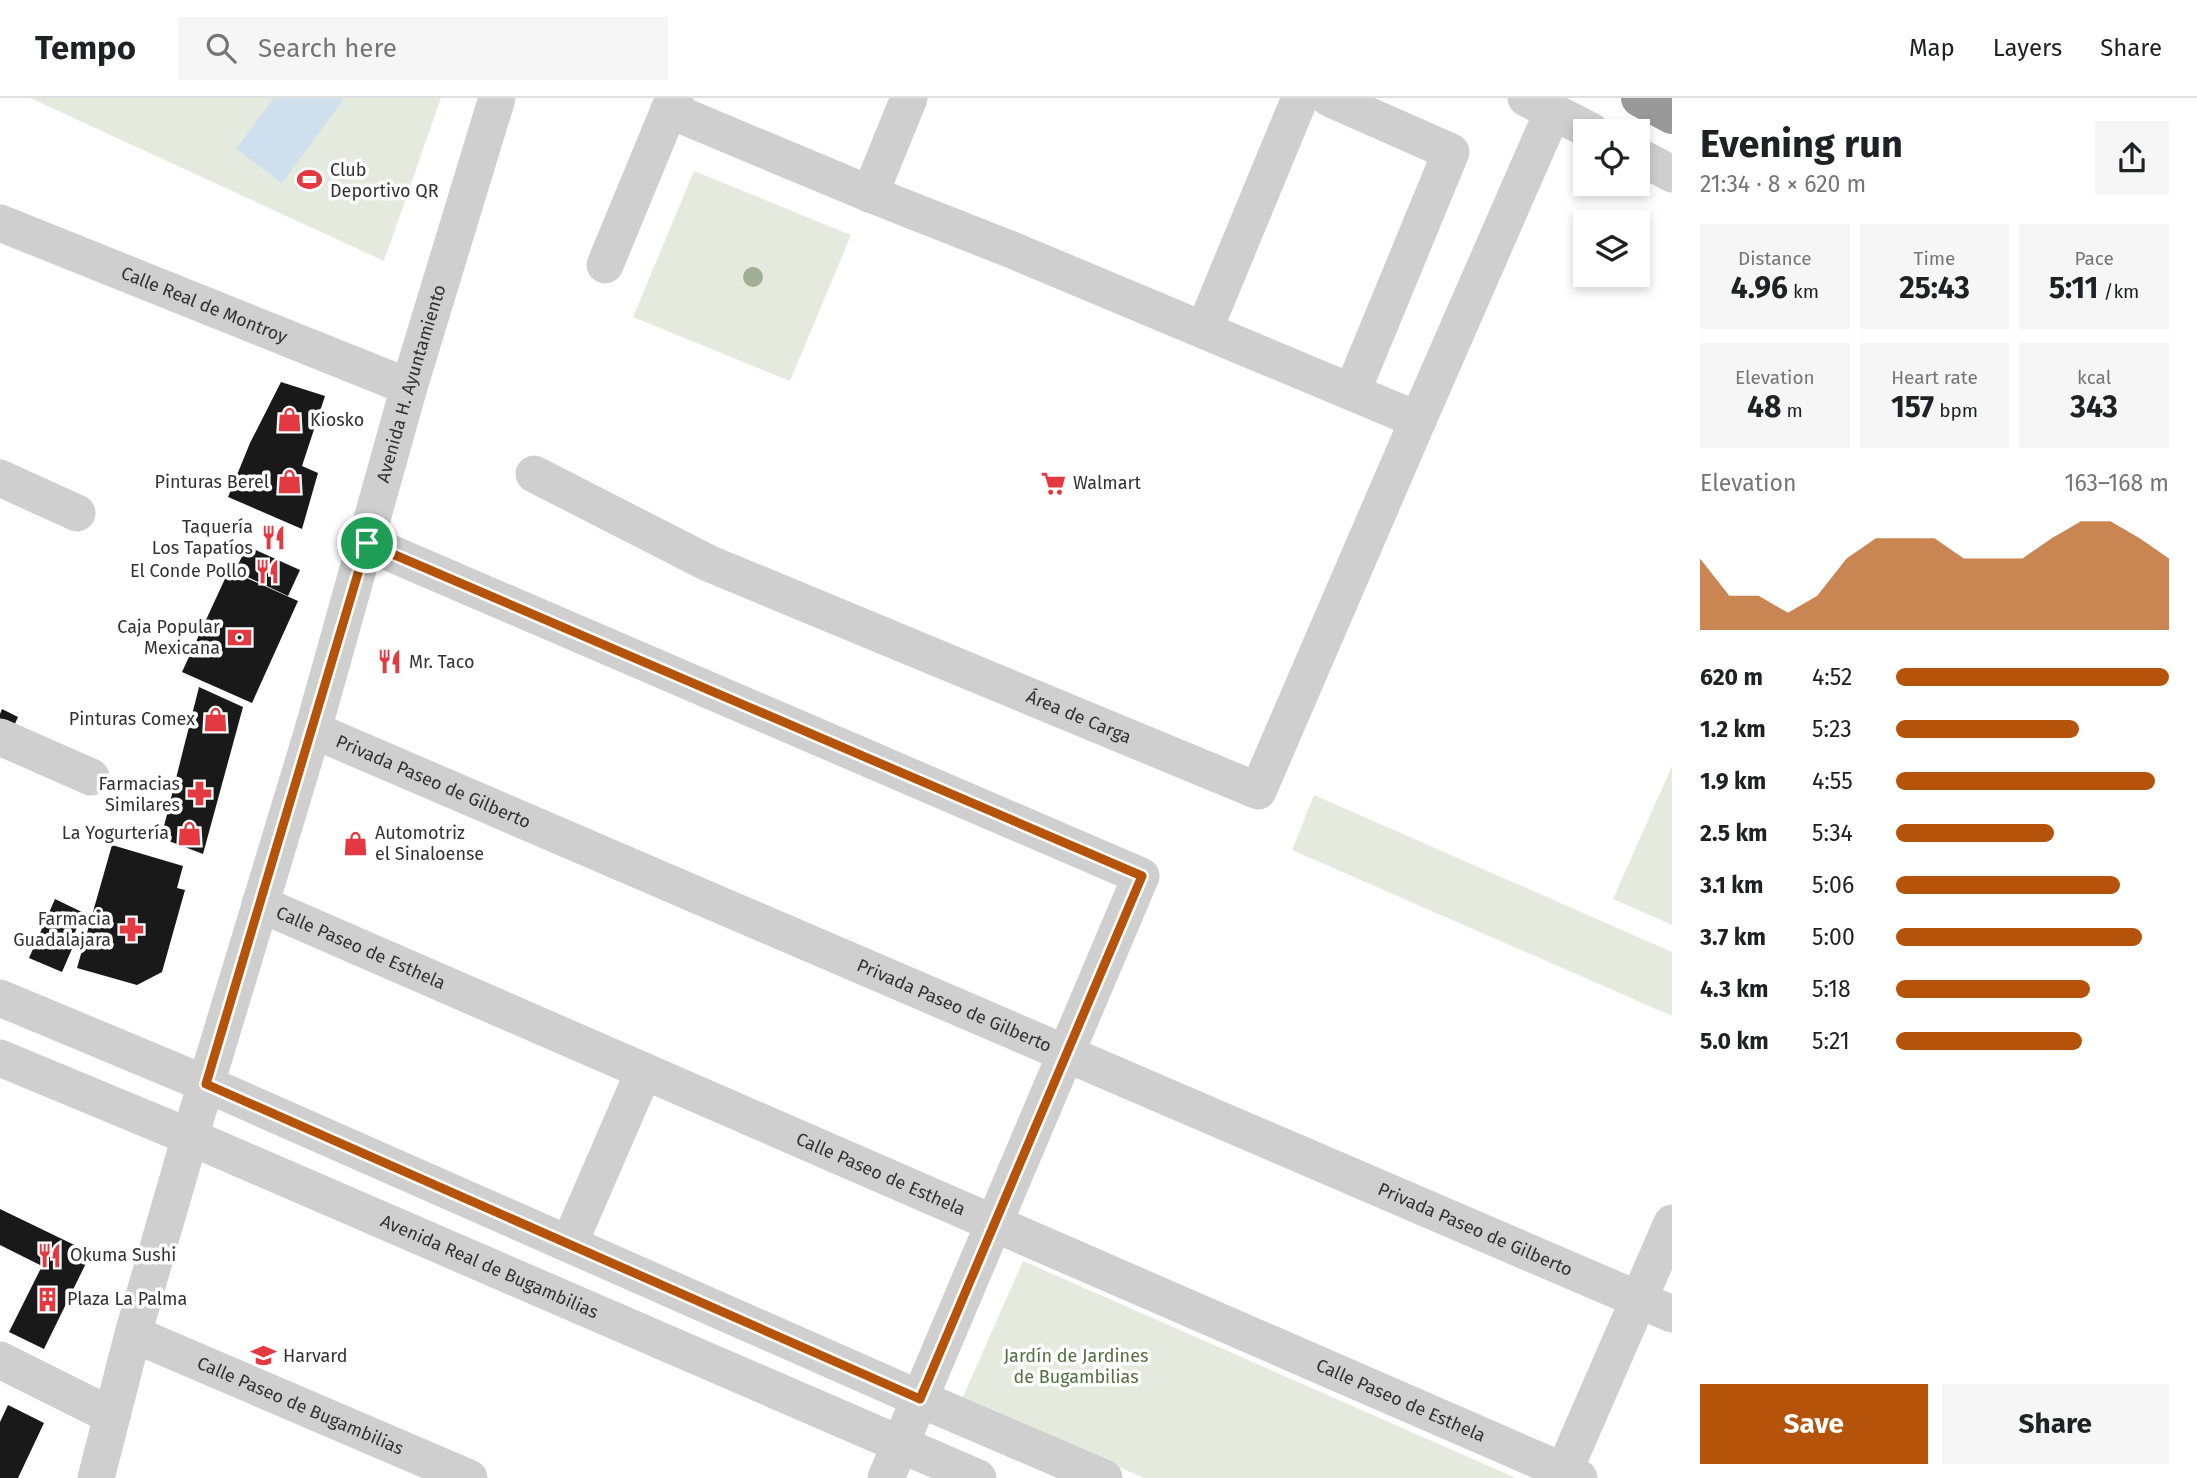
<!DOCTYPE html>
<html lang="en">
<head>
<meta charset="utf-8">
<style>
	:root { --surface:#fff; --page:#f6f6f6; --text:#202124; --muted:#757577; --line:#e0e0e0; --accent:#b45309 }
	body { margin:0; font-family:"Fira Sans",sans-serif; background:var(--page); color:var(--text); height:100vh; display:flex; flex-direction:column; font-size:26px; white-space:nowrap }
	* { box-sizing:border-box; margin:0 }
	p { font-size:23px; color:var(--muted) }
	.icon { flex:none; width:38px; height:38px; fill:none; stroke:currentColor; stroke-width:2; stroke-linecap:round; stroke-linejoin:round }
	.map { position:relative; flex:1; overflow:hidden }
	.sheet { display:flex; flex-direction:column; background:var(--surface); width:525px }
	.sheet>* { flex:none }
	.controls { position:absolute; left:1573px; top:21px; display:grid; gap:14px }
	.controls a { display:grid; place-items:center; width:77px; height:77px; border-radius:0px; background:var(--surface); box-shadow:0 4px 10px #0003; font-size:35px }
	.pin { position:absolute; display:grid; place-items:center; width:60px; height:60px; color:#fff; margin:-30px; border:4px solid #fff; border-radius:50%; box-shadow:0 2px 7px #0007 }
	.round { display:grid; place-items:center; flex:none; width:74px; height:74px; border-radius:0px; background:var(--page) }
	.headline { display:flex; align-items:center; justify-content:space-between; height:119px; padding:0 28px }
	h1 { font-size:38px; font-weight:700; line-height:52px }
	.metrics { display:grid; grid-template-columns:repeat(3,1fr); gap:10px; height:119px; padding:7px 28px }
	.metrics div { display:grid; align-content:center; border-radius:0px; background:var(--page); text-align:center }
	.metrics b { font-size:30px; font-weight:700 }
	.metrics small { font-size:19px; font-weight:400 }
	.metrics p { font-size:19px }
	.chart { height:196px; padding:14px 28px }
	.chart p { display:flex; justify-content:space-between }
	.chart svg { width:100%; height:126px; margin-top:7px; fill:var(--accent); opacity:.7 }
	.cta { display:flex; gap:14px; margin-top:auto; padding:14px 28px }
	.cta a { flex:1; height:80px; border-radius:0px; background:var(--accent); color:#fff; font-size:28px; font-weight:700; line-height:80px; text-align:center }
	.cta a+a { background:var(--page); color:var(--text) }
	ul { padding:0 28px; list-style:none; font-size:23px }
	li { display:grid; grid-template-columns:112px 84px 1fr; align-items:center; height:52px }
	li i { height:18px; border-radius:9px; background:var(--accent) }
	header { display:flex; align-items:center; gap:42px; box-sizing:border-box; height:98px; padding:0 35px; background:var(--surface); border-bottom:2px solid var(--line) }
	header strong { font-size:33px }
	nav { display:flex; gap:38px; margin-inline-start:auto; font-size:24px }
	.search { width:490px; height:63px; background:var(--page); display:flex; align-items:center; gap:18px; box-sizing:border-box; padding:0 24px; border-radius:0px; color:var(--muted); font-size:26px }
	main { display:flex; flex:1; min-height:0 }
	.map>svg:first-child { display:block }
</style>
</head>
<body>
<header>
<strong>Tempo</strong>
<div class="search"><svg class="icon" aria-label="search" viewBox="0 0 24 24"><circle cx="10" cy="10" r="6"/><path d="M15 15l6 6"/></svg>Search here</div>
<nav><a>Map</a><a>Layers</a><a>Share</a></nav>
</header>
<main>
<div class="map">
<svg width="1672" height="1380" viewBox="0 0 1672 1380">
	<rect width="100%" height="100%" fill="#fff"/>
	<g fill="#e4ebde">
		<path d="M30,0H441L384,163Z"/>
		<path d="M694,73L851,137L790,283L633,219Z"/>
		<path d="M1672,668V827L1613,801Z"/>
		<path d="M1314,697L1672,854V918L1292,752Z"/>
		<path d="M1023,1163L1516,1380H1144L962,1301Z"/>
	</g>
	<path fill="#cee0ed" d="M274,0H341L343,2L282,85L236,51Z"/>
	<g fill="#191919">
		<path d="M281,284L325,298L302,368L318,375L302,431L228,399L250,345Z"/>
		<path d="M247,448L300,472L288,498L235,473Z"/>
		<path d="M229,472L298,503L252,605L182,574Z"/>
		<path d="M199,589L243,609L203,756L161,740Z"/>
		<path d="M2,611L18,619L0,659V616Z"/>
		<path d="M112,747L183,768L177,790L185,792L162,874L137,887L77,870Z"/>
		<path d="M55,801L84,815L75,834L78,837L62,874L29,860Z"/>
		<path d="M0,1111L91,1155L44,1251L9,1234L42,1168L0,1147Z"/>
		<path d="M8,1307L44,1325L18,1380H0V1324Z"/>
	</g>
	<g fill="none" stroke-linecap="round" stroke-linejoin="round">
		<g stroke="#cfcfcf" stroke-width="37">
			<path d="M675,0L669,12L870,96L1012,152L1418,322L1553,13"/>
			<path d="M1329,0L1451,54L1352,294"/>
			<path d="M1526,0L1591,33"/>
			<path d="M1638,58L1672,76"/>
			<path d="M870,96L909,0"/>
			<path id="s1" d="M0,125L409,289"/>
			<path d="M605,167L669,12"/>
			<path d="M1204,232L1300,0"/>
			<path id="s2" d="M534,376L708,465L1258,693L1418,322"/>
			<path d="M0,380L77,415"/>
			<path d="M367,445L1141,778L886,1380"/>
			<path id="s3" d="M313,632L1672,1216"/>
			<path d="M0,639L91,679"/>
			<path id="s4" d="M260,806L1579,1380"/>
			<path d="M0,900L206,986L920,1301L1104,1380"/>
			<path id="s5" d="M0,960L190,1039L978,1380"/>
			<path d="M569,1146L644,973"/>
			<path id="s6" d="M133,1236L469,1380"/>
			<path d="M0,1262L112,1318"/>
			<path id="s7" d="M96,1380L133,1236L190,1039L313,632L409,289L497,0"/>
			<path d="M1561,1380L1672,1125"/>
		</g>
		<path stroke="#999" stroke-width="38" d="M1640,0L1672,17"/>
	</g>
	<circle fill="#a0af95" cx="753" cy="179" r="10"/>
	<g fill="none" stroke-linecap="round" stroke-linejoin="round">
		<defs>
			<path id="route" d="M367,445L1142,778L920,1301L206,986Z"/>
		</defs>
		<use href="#route" stroke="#fff" stroke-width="14"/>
		<use href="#route" stroke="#b45309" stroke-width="9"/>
	</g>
	<defs>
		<symbol id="stadium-bare" viewBox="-9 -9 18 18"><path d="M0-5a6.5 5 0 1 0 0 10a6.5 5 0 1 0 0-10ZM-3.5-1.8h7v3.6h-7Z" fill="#e43940" stroke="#fff" stroke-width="2.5" paint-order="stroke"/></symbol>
		<symbol id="shop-bare" viewBox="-9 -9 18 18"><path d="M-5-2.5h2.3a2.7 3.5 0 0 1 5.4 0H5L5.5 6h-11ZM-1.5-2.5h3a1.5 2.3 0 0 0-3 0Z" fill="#e43940" stroke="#fff" stroke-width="2.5" paint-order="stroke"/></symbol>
		<symbol id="supermarket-bare" viewBox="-9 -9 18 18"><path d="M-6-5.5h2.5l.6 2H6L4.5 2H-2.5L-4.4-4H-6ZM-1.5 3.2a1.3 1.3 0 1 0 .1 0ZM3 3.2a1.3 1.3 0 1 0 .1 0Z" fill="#e43940" stroke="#fff" stroke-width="2.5" paint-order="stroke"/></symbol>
		<symbol id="restaurant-bare" viewBox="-9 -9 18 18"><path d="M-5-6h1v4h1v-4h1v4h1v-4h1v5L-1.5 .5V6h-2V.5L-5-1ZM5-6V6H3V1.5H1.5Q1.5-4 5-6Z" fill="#e43940" stroke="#fff" stroke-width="2.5" paint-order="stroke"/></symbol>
		<symbol id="bank-bare" viewBox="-9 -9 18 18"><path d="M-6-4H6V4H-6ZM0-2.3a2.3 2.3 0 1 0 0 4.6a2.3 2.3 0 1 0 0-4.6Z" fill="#e43940" stroke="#fff" stroke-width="2.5" paint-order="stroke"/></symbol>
		<symbol id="pharmacy-bare" viewBox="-9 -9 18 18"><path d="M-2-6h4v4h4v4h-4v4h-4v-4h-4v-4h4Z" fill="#e43940" stroke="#fff" stroke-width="2.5" paint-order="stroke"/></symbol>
		<symbol id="building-bare" viewBox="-9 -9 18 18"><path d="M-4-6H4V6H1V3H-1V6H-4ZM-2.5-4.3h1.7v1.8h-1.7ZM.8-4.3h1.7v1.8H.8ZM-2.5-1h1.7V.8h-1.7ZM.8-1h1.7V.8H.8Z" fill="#e43940" stroke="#fff" stroke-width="2.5" paint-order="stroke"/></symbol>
		<symbol id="school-bare" viewBox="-9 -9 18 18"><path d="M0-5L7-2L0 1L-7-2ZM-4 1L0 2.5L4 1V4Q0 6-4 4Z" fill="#e43940" stroke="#fff" stroke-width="2.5" paint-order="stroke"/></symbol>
	</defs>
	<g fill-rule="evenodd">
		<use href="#stadium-bare" x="292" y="64" width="35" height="35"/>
		<use href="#shop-bare" x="272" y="304" width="35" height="35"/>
		<use href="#shop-bare" x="272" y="366" width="35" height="35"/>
		<use href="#supermarket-bare" x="1036" y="368" width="35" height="35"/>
		<use href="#restaurant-bare" x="256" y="422" width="35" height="35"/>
		<use href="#restaurant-bare" x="250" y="456" width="35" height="35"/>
		<use href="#bank-bare" x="222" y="522" width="35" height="35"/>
		<use href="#restaurant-bare" x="372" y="546" width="35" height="35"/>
		<use href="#shop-bare" x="198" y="604" width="35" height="35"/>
		<use href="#pharmacy-bare" x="182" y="678" width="35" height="35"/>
		<use href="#shop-bare" x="172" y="718" width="35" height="35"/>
		<use href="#shop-bare" x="338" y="728" width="35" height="35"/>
		<use href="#pharmacy-bare" x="114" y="814" width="35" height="35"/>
		<use href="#restaurant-bare" x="32" y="1140" width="35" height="35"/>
		<use href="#building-bare" x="30" y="1184" width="35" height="35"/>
		<use href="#school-bare" x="246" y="1240" width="35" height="35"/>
	</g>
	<g text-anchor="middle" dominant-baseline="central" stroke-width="7" stroke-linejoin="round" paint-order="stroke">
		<g font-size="18" fill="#323232" stroke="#fff" text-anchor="start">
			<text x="330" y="72">Club<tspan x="330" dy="21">Deportivo QR</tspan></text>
			<text x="310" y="322">Kiosko</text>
			<text x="269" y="384" text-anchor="end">Pinturas Berel</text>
			<text x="1073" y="385">Walmart</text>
			<text x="253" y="429" text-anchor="end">Taquería<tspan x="253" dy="21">Los Tapatíos</tspan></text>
			<text x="247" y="473" text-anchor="end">El Conde Pollo</text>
			<text x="220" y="529" text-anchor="end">Caja Popular<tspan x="220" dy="21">Mexicana</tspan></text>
			<text x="409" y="564">Mr. Taco</text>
			<text x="195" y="621" text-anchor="end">Pinturas Comex</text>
			<text x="180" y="686" text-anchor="end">Farmacias<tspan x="180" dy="21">Similares</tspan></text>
			<text x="169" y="735" text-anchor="end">La Yogurtería</text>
			<text x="375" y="735">Automotriz<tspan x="375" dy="21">el Sinaloense</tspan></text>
			<text x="111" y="821" text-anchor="end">Farmacia<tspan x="111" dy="21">Guadalajara</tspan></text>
			<text x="70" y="1157">Okuma Sushi</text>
			<text x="67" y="1201">Plaza La Palma</text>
			<text x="283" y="1258">Harvard</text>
		</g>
		<g font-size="18" fill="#323232" stroke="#fff">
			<text stroke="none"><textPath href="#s1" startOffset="220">Calle Real de Montroy</textPath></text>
			<text stroke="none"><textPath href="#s7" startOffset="1139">Avenida H. Ayuntamiento</textPath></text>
			<text stroke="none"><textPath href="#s2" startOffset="597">Área de Carga</textPath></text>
			<text stroke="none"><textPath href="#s3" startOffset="131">Privada Paseo de Gilberto</textPath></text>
			<text stroke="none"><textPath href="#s4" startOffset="110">Calle Paseo de Esthela</textPath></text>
			<text stroke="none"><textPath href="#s3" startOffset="698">Privada Paseo de Gilberto</textPath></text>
			<text stroke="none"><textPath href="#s4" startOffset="677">Calle Paseo de Esthela</textPath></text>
			<text stroke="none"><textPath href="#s3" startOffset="1265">Privada Paseo de Gilberto</textPath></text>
			<text stroke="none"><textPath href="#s5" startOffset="532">Avenida Real de Bugambilias</textPath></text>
			<text stroke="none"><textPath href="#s4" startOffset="1244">Calle Paseo de Esthela</textPath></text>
			<text stroke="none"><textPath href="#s6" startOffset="182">Calle Paseo de Bugambilias</textPath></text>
		</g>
		<g font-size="18" fill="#536e3f" stroke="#fff">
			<text x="1076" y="1258">Jardín de Jardines<tspan x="1076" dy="21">de Bugambilias</tspan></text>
		</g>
	</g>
</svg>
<div class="controls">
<a><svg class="icon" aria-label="locate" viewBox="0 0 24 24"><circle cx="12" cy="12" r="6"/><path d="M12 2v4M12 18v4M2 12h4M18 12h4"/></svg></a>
<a><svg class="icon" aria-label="layers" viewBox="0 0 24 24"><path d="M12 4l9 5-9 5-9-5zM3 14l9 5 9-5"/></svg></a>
</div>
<div class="pin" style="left:367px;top:445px;background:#1e9e55"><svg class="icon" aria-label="arrive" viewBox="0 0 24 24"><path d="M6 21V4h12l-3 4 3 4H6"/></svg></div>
</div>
<section class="sheet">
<div class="headline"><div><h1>Evening run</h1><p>21:34 · 8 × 620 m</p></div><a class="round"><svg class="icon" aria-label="share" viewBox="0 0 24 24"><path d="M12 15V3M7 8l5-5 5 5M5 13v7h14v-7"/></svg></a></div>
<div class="metrics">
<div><p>Distance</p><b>4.96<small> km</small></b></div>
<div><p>Time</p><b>25:43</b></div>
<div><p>Pace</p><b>5:11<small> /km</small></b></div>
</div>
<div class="metrics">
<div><p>Elevation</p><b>48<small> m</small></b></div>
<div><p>Heart rate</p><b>157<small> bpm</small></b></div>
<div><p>kcal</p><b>343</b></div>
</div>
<div class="chart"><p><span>Elevation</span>163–168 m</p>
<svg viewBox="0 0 160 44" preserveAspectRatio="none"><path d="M0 44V19L10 32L20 32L30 38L40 32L50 19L60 12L70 12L80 12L90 19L100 19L110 19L120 12L130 6L140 6L150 12L160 19V44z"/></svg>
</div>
<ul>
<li><b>620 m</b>4:52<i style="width:100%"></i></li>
<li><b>1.2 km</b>5:23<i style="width:67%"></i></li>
<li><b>1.9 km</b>4:55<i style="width:95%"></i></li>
<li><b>2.5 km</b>5:34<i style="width:58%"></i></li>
<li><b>3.1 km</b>5:06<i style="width:82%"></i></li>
<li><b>3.7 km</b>5:00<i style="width:90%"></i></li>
<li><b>4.3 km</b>5:18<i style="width:71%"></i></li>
<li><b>5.0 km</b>5:21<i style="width:68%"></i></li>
</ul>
<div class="cta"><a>Save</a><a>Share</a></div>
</section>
</main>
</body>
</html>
